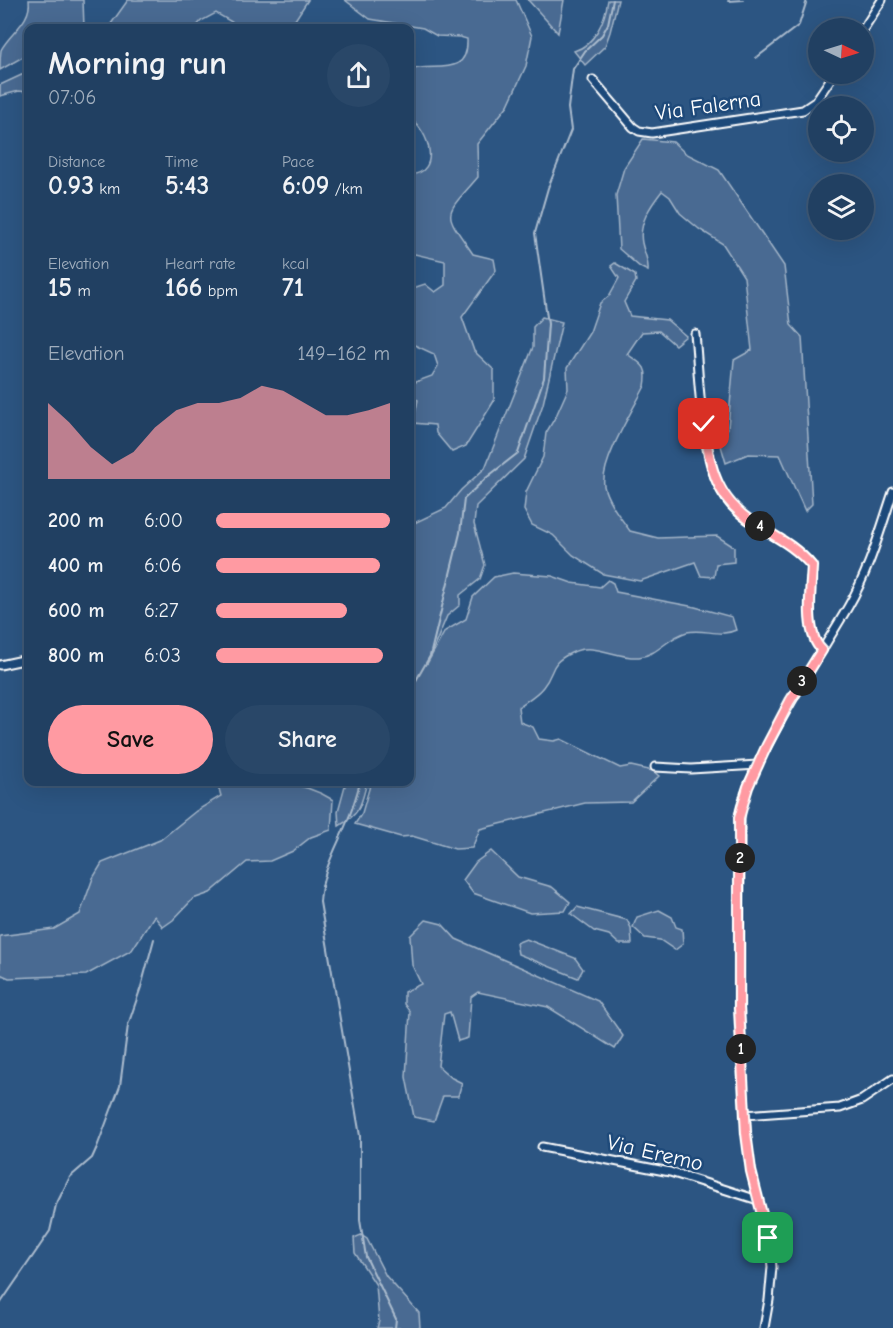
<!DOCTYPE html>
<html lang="en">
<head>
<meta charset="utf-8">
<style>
	:root { --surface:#214062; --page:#294768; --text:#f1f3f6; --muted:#a2afbe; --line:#3e5977; --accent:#ff9aa2 }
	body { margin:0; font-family:"Comic Neue",sans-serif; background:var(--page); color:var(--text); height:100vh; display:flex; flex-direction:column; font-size:22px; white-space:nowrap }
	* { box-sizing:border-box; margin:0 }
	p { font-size:20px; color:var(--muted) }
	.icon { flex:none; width:33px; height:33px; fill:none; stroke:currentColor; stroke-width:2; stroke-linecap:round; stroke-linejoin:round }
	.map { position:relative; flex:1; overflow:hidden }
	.side { position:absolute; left:24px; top:24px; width:390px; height:762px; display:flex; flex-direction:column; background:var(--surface); border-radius:12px; box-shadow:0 6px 24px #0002,0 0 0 2px var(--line) }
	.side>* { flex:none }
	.needle { width:39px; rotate:94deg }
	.buttons { position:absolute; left:808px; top:18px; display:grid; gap:12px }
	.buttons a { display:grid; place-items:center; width:66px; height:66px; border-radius:50%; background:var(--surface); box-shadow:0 6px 24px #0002,0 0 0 2px var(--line); font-size:30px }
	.pin { position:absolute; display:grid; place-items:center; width:51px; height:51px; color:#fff; margin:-26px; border-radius:12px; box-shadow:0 3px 9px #0006 }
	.km { position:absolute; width:30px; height:30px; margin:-15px; border-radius:50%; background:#222; color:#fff; font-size:16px; line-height:30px; text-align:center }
	.round { display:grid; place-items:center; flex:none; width:63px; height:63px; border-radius:32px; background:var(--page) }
	.head { display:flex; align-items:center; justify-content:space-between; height:102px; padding:0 24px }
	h1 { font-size:33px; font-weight:700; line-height:45px }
	.metrics { display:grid; grid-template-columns:repeat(3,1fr); gap:9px; height:102px; padding:6px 24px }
	.metrics div { display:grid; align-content:center }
	.metrics b { font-size:26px; font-weight:700 }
	.metrics small { font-size:16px; font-weight:400 }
	.metrics p { font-size:16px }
	.chart { height:168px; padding:12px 24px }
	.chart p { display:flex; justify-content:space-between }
	.chart svg { width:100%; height:108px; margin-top:6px; fill:var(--accent); opacity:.7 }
	.button { display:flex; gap:12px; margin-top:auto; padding:12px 24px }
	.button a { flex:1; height:69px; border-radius:36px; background:var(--accent); color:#111; font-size:24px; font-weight:700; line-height:69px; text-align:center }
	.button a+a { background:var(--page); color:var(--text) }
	ul { padding:0 24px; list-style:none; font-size:20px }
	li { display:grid; grid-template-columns:96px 72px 1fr; align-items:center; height:45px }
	li i { height:15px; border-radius:8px; background:var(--accent) }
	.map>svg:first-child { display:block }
</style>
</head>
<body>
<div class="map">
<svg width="893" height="1328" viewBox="0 0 893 1328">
	<rect width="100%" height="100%" fill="#2c5582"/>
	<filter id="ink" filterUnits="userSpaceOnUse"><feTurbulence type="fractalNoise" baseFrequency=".0167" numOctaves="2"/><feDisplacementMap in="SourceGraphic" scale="12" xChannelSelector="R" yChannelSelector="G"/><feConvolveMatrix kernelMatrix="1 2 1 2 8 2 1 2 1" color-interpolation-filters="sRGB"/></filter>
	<g filter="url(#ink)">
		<g fill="#486b92" stroke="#a4b5c8" stroke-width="1.5">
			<path d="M29,0H83L84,28H28V54L0,70C0,64 0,56 1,50C10,33 32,21 29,0Z"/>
			<path d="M128,0H308L295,20L279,28H242L216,13L201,21L195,28H108Z"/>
			<path d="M345,0H516L532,36L526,66L508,105L477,144L478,177C443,218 442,209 473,254L494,259L496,270L462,317L474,351L494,370V401L466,446L452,452L436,433L435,425L413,423L418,400L410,397V384L432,376L438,366L434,354L410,343V308L413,303V288L425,284L435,292L445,285V261L410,253V175C442,173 429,130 410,119V70C433,62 469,79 467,39L460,37L437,36L423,28L370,19Z"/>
			<path d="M528,0H564L558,33Z"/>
			<path d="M608,0H618L610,32L605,46L585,65L574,51C595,45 605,20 608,0Z"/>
			<path d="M28,72V92L19,91L0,96V85Z"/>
			<path d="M643,139L673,142L685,153L719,170L784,266L791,325L802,337L812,504L805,511L780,455L748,454L726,463L719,439L728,428L734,360L752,350L744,277L723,244L699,229L680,213L670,197L662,191C651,205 638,223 642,243C644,253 649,260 648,271L640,267L619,249L616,195L624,168Z"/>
			<path d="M615,263L635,275L636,281L624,302L630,316L667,320L686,336L675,345L659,331L642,332L627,354C641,364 649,365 645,386C634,408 600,462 604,486C607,501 621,518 630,531L658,538L717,536L734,547V562L716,564L714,577L701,576L695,562L640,581L603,574L573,555L553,535L532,525L524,510L526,492L543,457L546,433L556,416L568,389L567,368L590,332L600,303L609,296L619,278L611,266Z"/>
			<path d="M542,317L562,322L543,404L524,459L476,506L474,524L485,565L480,579L460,595V605L447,616L427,664L445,631L466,619L473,597L494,577L513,573L552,576L572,583L600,587L608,580L613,583L616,592L695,607L732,617L736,630C720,638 704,628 687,632C668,637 658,655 639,657C615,659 595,641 571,653C548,664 556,671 543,687C537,695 526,701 518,707L520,722L533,727L539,739L554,741L561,739L620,768L631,766L653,771L659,776L631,802L585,803L480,829L472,848L455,849L412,836L401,837L355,824L362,813L371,782H410V525L446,508L461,490L485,468L533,347V327Z"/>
			<path d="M212,782C252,781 297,777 333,800L331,830L311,837L293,851L270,861L247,862L210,893L193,899L173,920L163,927L154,916L132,950L86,975L9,978L0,974V936L54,929L80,914L93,878L102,863L160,840L196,811L221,796L219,789Z"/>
			<path d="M346,782H367C361,805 361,813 339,826L338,811Z"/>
			<path d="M491,851L518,877L552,887L570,902L565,911L530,913L473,893L463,880L476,862Z"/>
			<path d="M577,907L627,920L631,928L632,944H619L609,935L594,931L571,914Z"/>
			<path d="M659,910L672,917L676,927L682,929L683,944L675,950L660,940L645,938L633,927L637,917Z"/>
			<path d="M426,920L442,924L456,939L598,1001L623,1036L615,1049L548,1007L478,992L471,997L468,1038L458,1041L450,1012L444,1014L438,1066L452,1078L462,1083L458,1096H443L434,1121L414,1117L406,1077L410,1012L404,1004V992L421,984L412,965L410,936Z"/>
			<path d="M526,939L575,958L583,969L578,978L518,954L516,943Z"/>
			<path d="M361,1235L367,1239L386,1276L419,1313L420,1328H377L379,1321L376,1285L355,1253L354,1238Z"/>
		</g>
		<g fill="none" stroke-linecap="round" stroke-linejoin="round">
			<g stroke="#acbcce" stroke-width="2">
				<path d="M728,1L743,0"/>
				<path d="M756,58L799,25L807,0"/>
				<path d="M410,691L430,656L460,533L464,499L486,478L518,453L544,378L548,324L535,233L548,188L571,130L568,108L573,69L585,51L602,35L608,24L613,0"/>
				<path d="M360,782C358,791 355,800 352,809C341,841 322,867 320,902L360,1136V1220L366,1257L396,1319L395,1328"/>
				<path d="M0,1304L50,1231L56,1205L70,1177L92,1158L97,1147L120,1086L128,1025L141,987L154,939"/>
			</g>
			<defs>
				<g id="minor">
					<path d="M864,28L882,0"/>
					<path d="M593,80L633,127L639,131L652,133L803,110L815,102L834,74"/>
					<path d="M695,334C700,381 699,476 735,509C761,533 788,537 812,566C811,589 804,633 822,650"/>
					<path d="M0,665L28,659"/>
					<path d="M655,767L691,769L758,765"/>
					<path d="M745,1115L840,1108L862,1100L893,1079"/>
					<path d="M542,1147L670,1172L758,1200"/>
					<path d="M764,1328L769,1300L772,1267L770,1246L751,1171L746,1133L739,1008L740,813C744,792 754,773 763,754C788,703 819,656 848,607C869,571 880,531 893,492"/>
				</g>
			</defs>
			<use href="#minor" stroke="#fff" stroke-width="11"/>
			<use href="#minor" stroke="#1f4a7a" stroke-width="7"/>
		</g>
	</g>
	<g fill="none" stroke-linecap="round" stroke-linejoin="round" filter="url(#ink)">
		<defs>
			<path id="route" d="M704,424C710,469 716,500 757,525C778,538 796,547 812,566C811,589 804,634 822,650L790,701L767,745L748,787L739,818V1008L746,1133L751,1171L768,1238"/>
		</defs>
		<use href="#route" stroke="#fff" stroke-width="12"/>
		<use href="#route" stroke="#ff9aa2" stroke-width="8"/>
	</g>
	<g text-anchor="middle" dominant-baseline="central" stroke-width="5" stroke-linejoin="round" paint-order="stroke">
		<g font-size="22" fill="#fff" stroke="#1f4a7a">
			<text transform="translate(708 106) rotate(-8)">Via Falerna</text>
			<text transform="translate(655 1153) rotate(13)">Via Eremo</text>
		</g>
	</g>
</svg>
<div class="buttons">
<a><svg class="needle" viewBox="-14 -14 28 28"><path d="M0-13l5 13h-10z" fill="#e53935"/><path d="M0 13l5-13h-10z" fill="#a2afbe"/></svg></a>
<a><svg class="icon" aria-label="locate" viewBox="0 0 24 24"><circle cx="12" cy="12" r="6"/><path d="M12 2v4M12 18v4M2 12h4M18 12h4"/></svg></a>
<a><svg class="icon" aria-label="layers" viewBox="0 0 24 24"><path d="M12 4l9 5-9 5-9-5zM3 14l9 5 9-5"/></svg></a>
</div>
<div class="pin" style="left:768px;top:1238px;background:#1e9e55"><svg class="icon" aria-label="arrive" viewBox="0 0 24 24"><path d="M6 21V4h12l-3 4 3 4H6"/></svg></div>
<div class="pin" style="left:704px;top:424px;background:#d93025"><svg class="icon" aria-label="check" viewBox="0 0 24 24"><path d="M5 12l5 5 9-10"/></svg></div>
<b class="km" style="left:741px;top:1049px">1</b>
<b class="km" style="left:740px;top:858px">2</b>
<b class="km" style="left:802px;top:681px">3</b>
<b class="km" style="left:760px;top:526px">4</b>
<section class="side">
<div class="head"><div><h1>Morning run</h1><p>07:06</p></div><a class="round"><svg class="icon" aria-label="share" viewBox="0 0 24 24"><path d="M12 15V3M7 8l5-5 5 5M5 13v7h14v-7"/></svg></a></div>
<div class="metrics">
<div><p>Distance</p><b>0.93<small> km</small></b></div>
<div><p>Time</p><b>5:43</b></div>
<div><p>Pace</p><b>6:09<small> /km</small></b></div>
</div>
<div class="metrics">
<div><p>Elevation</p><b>15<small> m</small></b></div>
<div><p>Heart rate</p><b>166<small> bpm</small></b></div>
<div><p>kcal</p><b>71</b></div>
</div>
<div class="chart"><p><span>Elevation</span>149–162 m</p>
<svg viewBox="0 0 160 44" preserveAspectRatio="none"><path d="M0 44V13L10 21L20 31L30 38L40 33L50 23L60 16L70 13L80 13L90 11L100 6L110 8L120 13L130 18L140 18L150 16L160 13V44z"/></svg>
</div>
<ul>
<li><b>200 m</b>6:00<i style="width:100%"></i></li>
<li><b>400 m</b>6:06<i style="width:94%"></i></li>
<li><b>600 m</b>6:27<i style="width:75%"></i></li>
<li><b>800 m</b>6:03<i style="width:96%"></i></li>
</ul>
<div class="button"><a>Save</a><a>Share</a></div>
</section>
</div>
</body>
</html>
